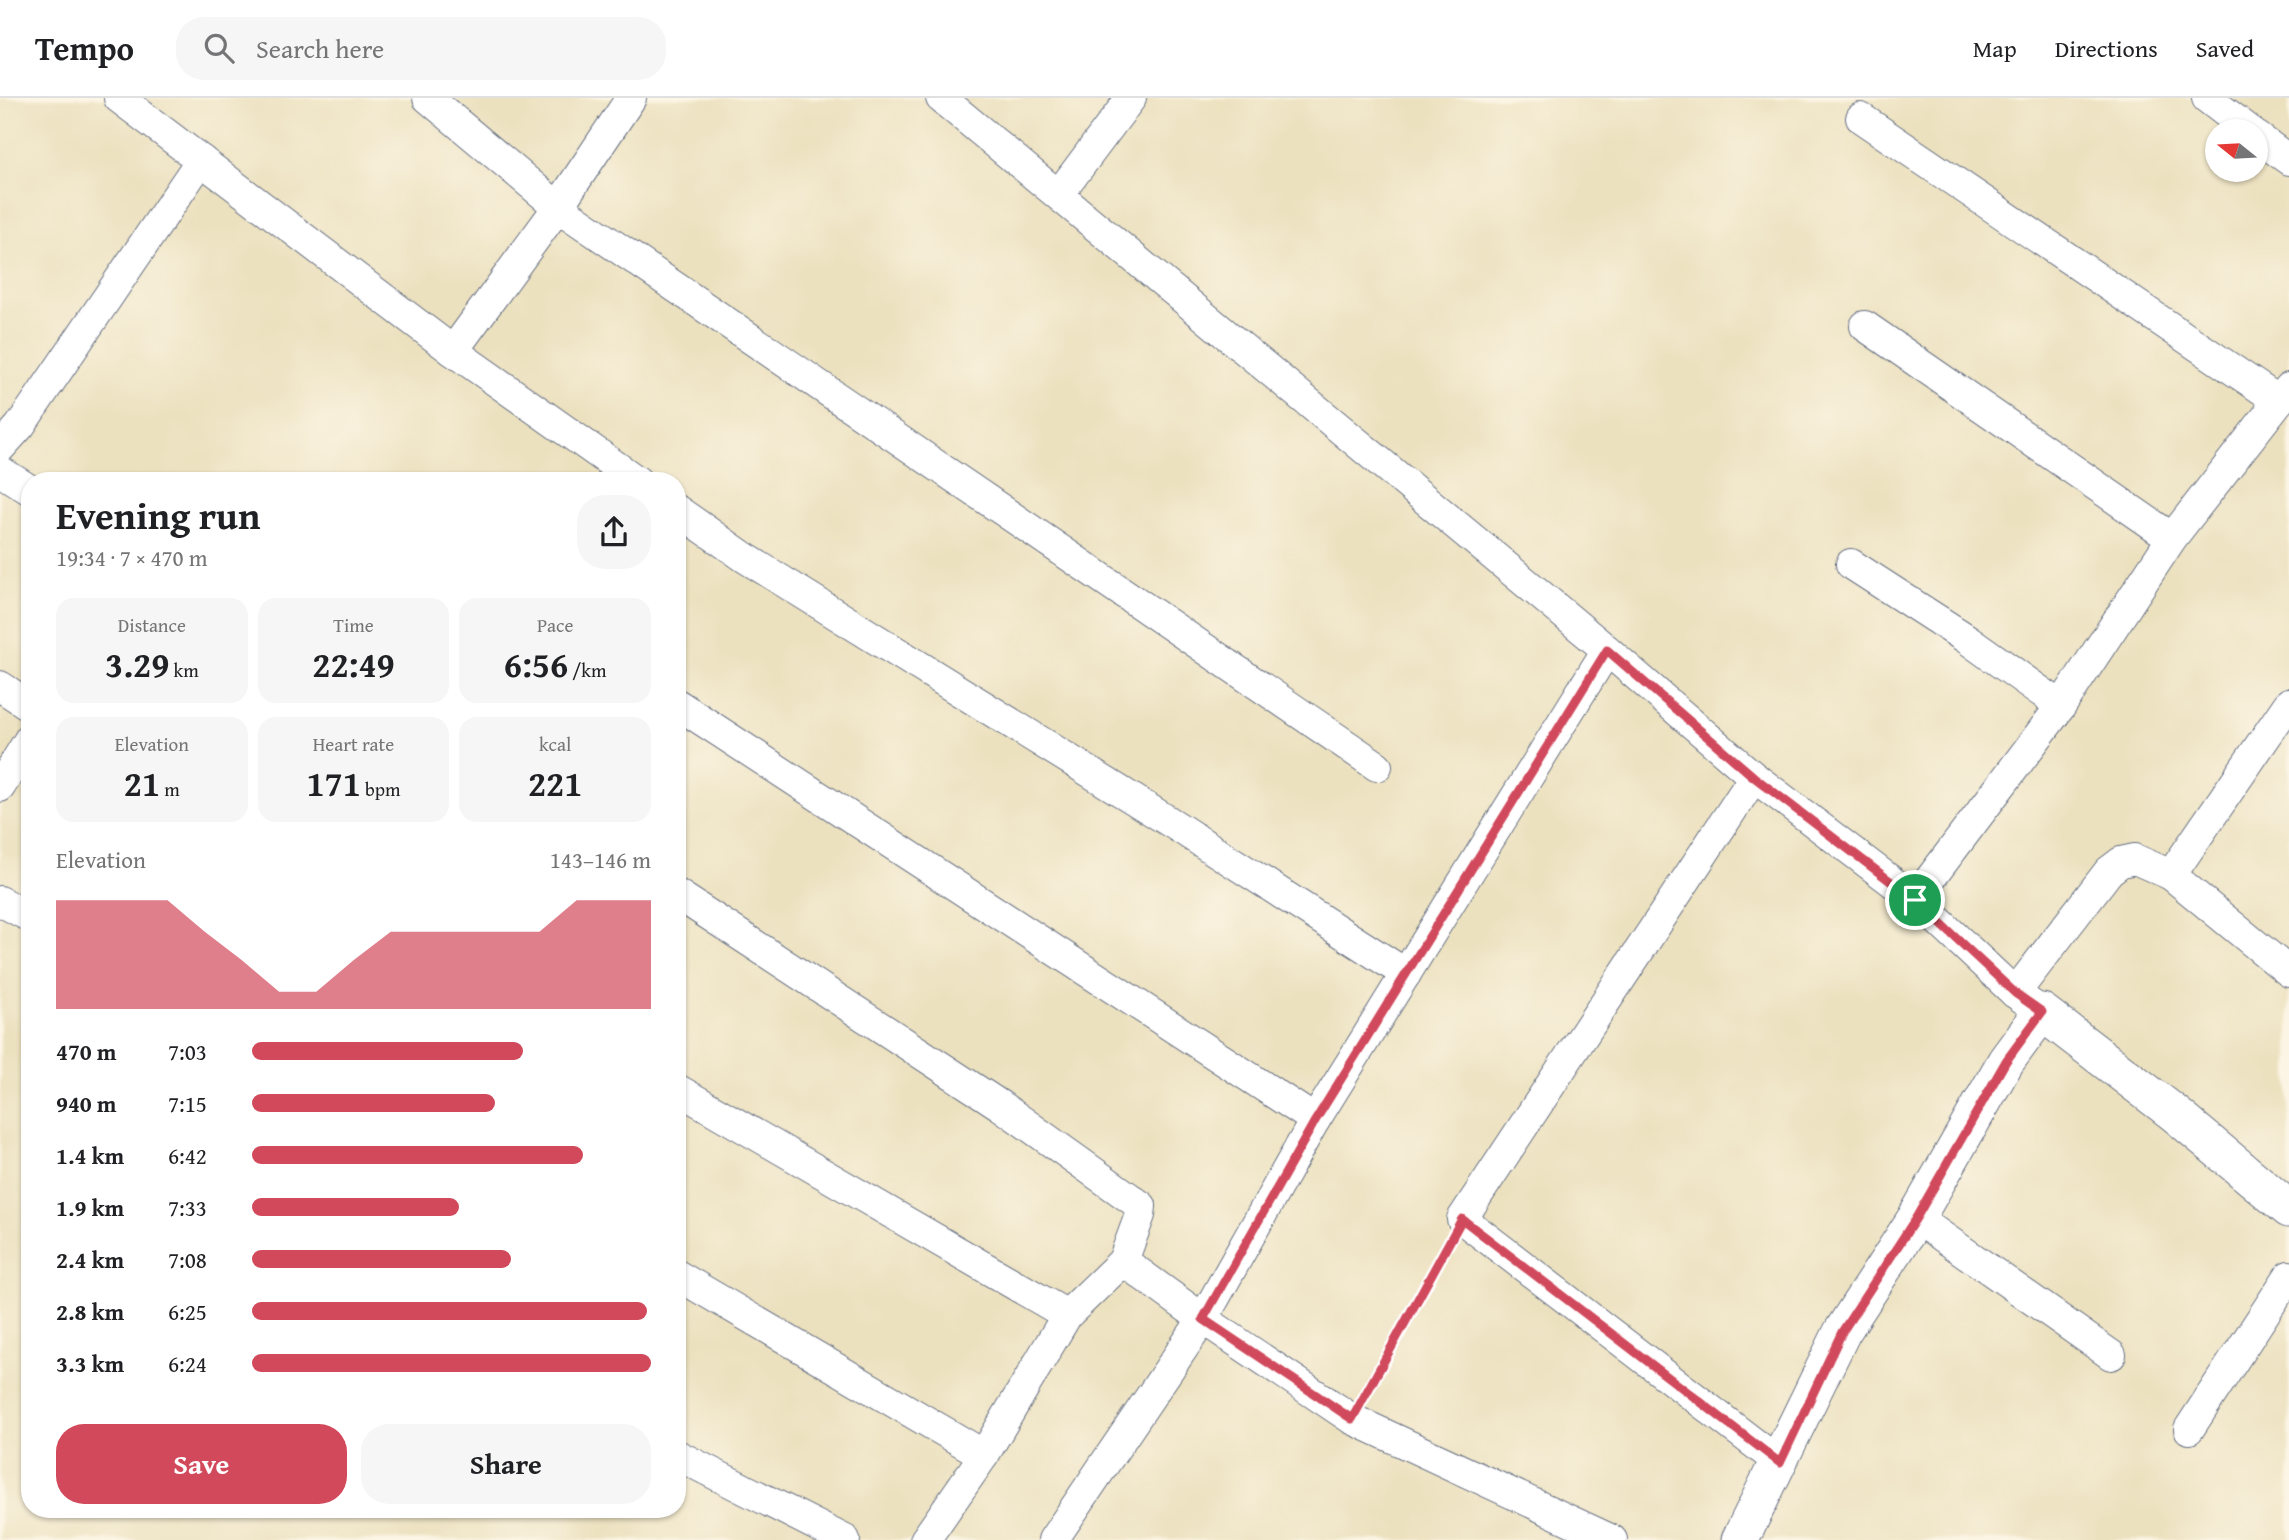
<!DOCTYPE html>
<html lang="en">
<head>
<meta charset="utf-8">
<style>
	:root { --surface:#fff; --page:#f6f6f6; --text:#202124; --muted:#757577; --line:#e0e0e0; --accent:#d1495b }
	body { margin:0; font-family:"Gentium Book Plus",serif; background:var(--page); color:var(--text); height:100vh; display:flex; flex-direction:column; font-size:26px; white-space:nowrap }
	* { box-sizing:border-box; margin:0 }
	p { font-size:23px; color:var(--muted) }
	.icon { flex:none; width:38px; height:38px; fill:none; stroke:currentColor; stroke-width:2; stroke-linecap:round; stroke-linejoin:round }
	.map { position:relative; flex:1; overflow:hidden }
	.panel { position:absolute; left:21px; top:374px; width:665px; height:1046px; display:flex; flex-direction:column; background:var(--surface); border-radius:28px; box-shadow:0 2px 5px #0004 }
	.panel>* { flex:none }
	.needle { width:46px; rotate:288deg }
	.tools { position:absolute; left:2205px; top:21px; display:grid; gap:14px }
	.tools a { display:grid; place-items:center; width:63px; height:63px; border-radius:50%; background:var(--surface); box-shadow:0 2px 5px #0004; font-size:35px }
	.pin { position:absolute; display:grid; place-items:center; width:60px; height:60px; color:#fff; margin:-30px; border:4px solid #fff; border-radius:50%; box-shadow:0 2px 7px #0007 }
	.round { display:grid; place-items:center; flex:none; width:74px; height:74px; border-radius:28px; background:var(--page) }
	.headline { display:flex; align-items:center; justify-content:space-between; height:119px; padding:0 35px }
	h1 { font-size:38px; font-weight:700; line-height:52px }
	.metrics { display:grid; grid-template-columns:repeat(3,1fr); gap:10px; height:119px; padding:7px 35px }
	.metrics div { display:grid; align-content:center; border-radius:18px; background:var(--page); text-align:center }
	.metrics b { font-size:35px; font-weight:700 }
	.metrics small { font-size:19px; font-weight:400 }
	.metrics p { font-size:19px }
	.chart { height:196px; padding:14px 35px }
	.chart p { display:flex; justify-content:space-between }
	.chart svg { width:100%; height:126px; margin-top:7px; fill:var(--accent); opacity:.7 }
	.primary-button { display:flex; gap:14px; margin-top:auto; padding:14px 35px }
	.primary-button a { flex:1; height:80px; border-radius:28px; background:var(--accent); color:#fff; font-size:28px; font-weight:700; line-height:80px; text-align:center }
	.primary-button a+a { background:var(--page); color:var(--text) }
	ul { padding:0 35px; list-style:none; font-size:23px }
	li { display:grid; grid-template-columns:112px 84px 1fr; align-items:center; height:52px }
	li i { height:18px; border-radius:9px; background:var(--accent) }
	header { display:flex; align-items:center; gap:42px; box-sizing:border-box; height:98px; padding:0 35px; background:var(--surface); border-bottom:2px solid var(--line) }
	header strong { font-size:33px }
	nav { display:flex; gap:38px; margin-inline-start:auto; font-size:24px }
	.search { width:490px; height:63px; background:var(--page); display:flex; align-items:center; gap:18px; box-sizing:border-box; padding:0 24px; border-radius:28px; color:var(--muted); font-size:26px }
	.map>svg:first-child { display:block }
</style>
</head>
<body>
<header>
<strong>Tempo</strong>
<div class="search"><svg class="icon" aria-label="search" viewBox="0 0 24 24"><circle cx="10" cy="10" r="6"/><path d="M15 15l6 6"/></svg>Search here</div>
<nav><a>Map</a><a>Directions</a><a>Saved</a></nav>
</header>
<div class="map">
<svg width="2289" height="1442" viewBox="0 0 2289 1442">
	<rect width="100%" height="100%" fill="#fcf5e5"/>
	<filter id="ink" filterUnits="userSpaceOnUse"><feTurbulence type="fractalNoise" baseFrequency=".0143" numOctaves="2"/><feDisplacementMap in="SourceGraphic" scale="14" xChannelSelector="R" yChannelSelector="G"/><feConvolveMatrix kernelMatrix="1 2 1 2 8 2 1 2 1" color-interpolation-filters="sRGB"/></filter>
	<filter id="wash" filterUnits="userSpaceOnUse"><feTurbulence type="fractalNoise" baseFrequency=".00686" numOctaves="4" result="noise"/><feDisplacementMap in="SourceGraphic" scale="28" xChannelSelector="R" yChannelSelector="G"/><feGaussianBlur stdDeviation="1.57" result="paint"/><feColorMatrix in="noise" values="0 0 0 0 0 0 0 0 0 0 0 0 0 0 0 0 0 1.4 0 .05"/><feComposite in="paint" operator="in"/></filter>
	<g filter="url(#wash)">
		<rect width="100%" height="100%" fill="#ece1bf"/>
	</g>
	<g filter="url(#ink)">
		<g fill="none" stroke-linecap="round" stroke-linejoin="round">
			<defs>
				<g id="minor">
					<path d="M119,0L453,253L558,109L631,0"/>
					<path d="M428,0L558,109L1377,668"/>
					<path d="M941,0L1607,552L1754,679L1915,801L2015,895L2042,914"/>
					<path d="M2207,0L2250,33"/>
					<path d="M1861,20L2279,303"/>
					<path d="M2256,38L2289,62"/>
					<path d="M1059,96L1131,0"/>
					<path d="M1865,228L2172,440"/>
					<path d="M453,253L637,383"/>
					<path d="M0,350L20,328L201,62"/>
					<path d="M0,373L30,392"/>
					<path d="M677,412L744,459L1178,729L1406,876"/>
					<path d="M1851,466L1967,541L2061,608"/>
					<path d="M0,588L30,608"/>
					<path d="M677,606L1315,1022"/>
					<path d="M1754,679L1462,1121L1780,1365"/>
					<path d="M0,689L30,640"/>
					<path d="M2171,777L2289,874"/>
					<path d="M677,796L1001,1008L1141,1108L1140,1117L1123,1163L1203,1221L1352,1321L1612,1442"/>
					<path d="M1915,801L2061,608L2172,440L2289,290"/>
					<path d="M0,803L30,819"/>
					<path d="M2015,895L2109,773L2121,764L2135,761L2171,777L2289,605"/>
					<path d="M677,991L1067,1217L1123,1163"/>
					<path d="M1916,1120L2111,1257"/>
					<path d="M677,1177L984,1357"/>
					<path d="M2189,1331L2289,1178"/>
					<path d="M677,1357L845,1442"/>
					<path d="M925,1442L984,1357L1067,1217"/>
					<path d="M1053,1442L1203,1221L1315,1022L1607,552"/>
				</g>
				<path id="tertiary" d="M1740,1442L1842,1234L1916,1120L2006,963L2042,914L2174,1015L2289,1111"/>
			</defs>
			<use href="#minor" stroke="#646d80" stroke-width="32"/>
			<use href="#tertiary" stroke="#646d80" stroke-width="39"/>
			<path stroke="#646d80" stroke-width="4.5" stroke-dasharray="5 5" stroke-linecap="butt" d="M1368,1292L1446,1150"/>
			<use href="#minor" stroke="#fff" stroke-width="30"/>
			<use href="#tertiary" stroke="#fff" stroke-width="37"/>
		</g>
	</g>
	<g fill="none" stroke-linecap="round" stroke-linejoin="round" filter="url(#ink)">
		<defs>
			<path id="route" d="M1607,552L1754,679L1915,802L2015,895L2042,914L2006,963L1916,1120L1842,1234L1780,1365L1462,1121L1352,1321L1203,1221L1315,1023Z"/>
		</defs>
		<use href="#route" stroke="#fff" stroke-width="14"/>
		<use href="#route" stroke="#d1495b" stroke-width="9"/>
	</g>
</svg>
<div class="tools">
<a><svg class="needle" viewBox="-14 -14 28 28"><path d="M0-13l5 13h-10z" fill="#e53935"/><path d="M0 13l5-13h-10z" fill="#757577"/></svg></a>
</div>
<div class="pin" style="left:1915px;top:802px;background:#1e9e55"><svg class="icon" aria-label="arrive" viewBox="0 0 24 24"><path d="M6 21V4h12l-3 4 3 4H6"/></svg></div>
<section class="panel">
<div class="headline"><div><h1>Evening run</h1><p>19:34 · 7 × 470 m</p></div><a class="round"><svg class="icon" aria-label="share" viewBox="0 0 24 24"><path d="M12 15V3M7 8l5-5 5 5M5 13v7h14v-7"/></svg></a></div>
<div class="metrics">
<div><p>Distance</p><b>3.29<small> km</small></b></div>
<div><p>Time</p><b>22:49</b></div>
<div><p>Pace</p><b>6:56<small> /km</small></b></div>
</div>
<div class="metrics">
<div><p>Elevation</p><b>21<small> m</small></b></div>
<div><p>Heart rate</p><b>171<small> bpm</small></b></div>
<div><p>kcal</p><b>221</b></div>
</div>
<div class="chart"><p><span>Elevation</span>143–146 m</p>
<svg viewBox="0 0 160 44" preserveAspectRatio="none"><path d="M0 44V6L10 6L20 6L30 6L40 17L50 27L60 38L70 38L80 27L90 17L100 17L110 17L120 17L130 17L140 6L150 6L160 6V44z"/></svg>
</div>
<ul>
<li><b>470 m</b>7:03<i style="width:68%"></i></li>
<li><b>940 m</b>7:15<i style="width:61%"></i></li>
<li><b>1.4 km</b>6:42<i style="width:83%"></i></li>
<li><b>1.9 km</b>7:33<i style="width:52%"></i></li>
<li><b>2.4 km</b>7:08<i style="width:65%"></i></li>
<li><b>2.8 km</b>6:25<i style="width:99%"></i></li>
<li><b>3.3 km</b>6:24<i style="width:100%"></i></li>
</ul>
<div class="primary-button"><a>Save</a><a>Share</a></div>
</section>
</div>
</body>
</html>
